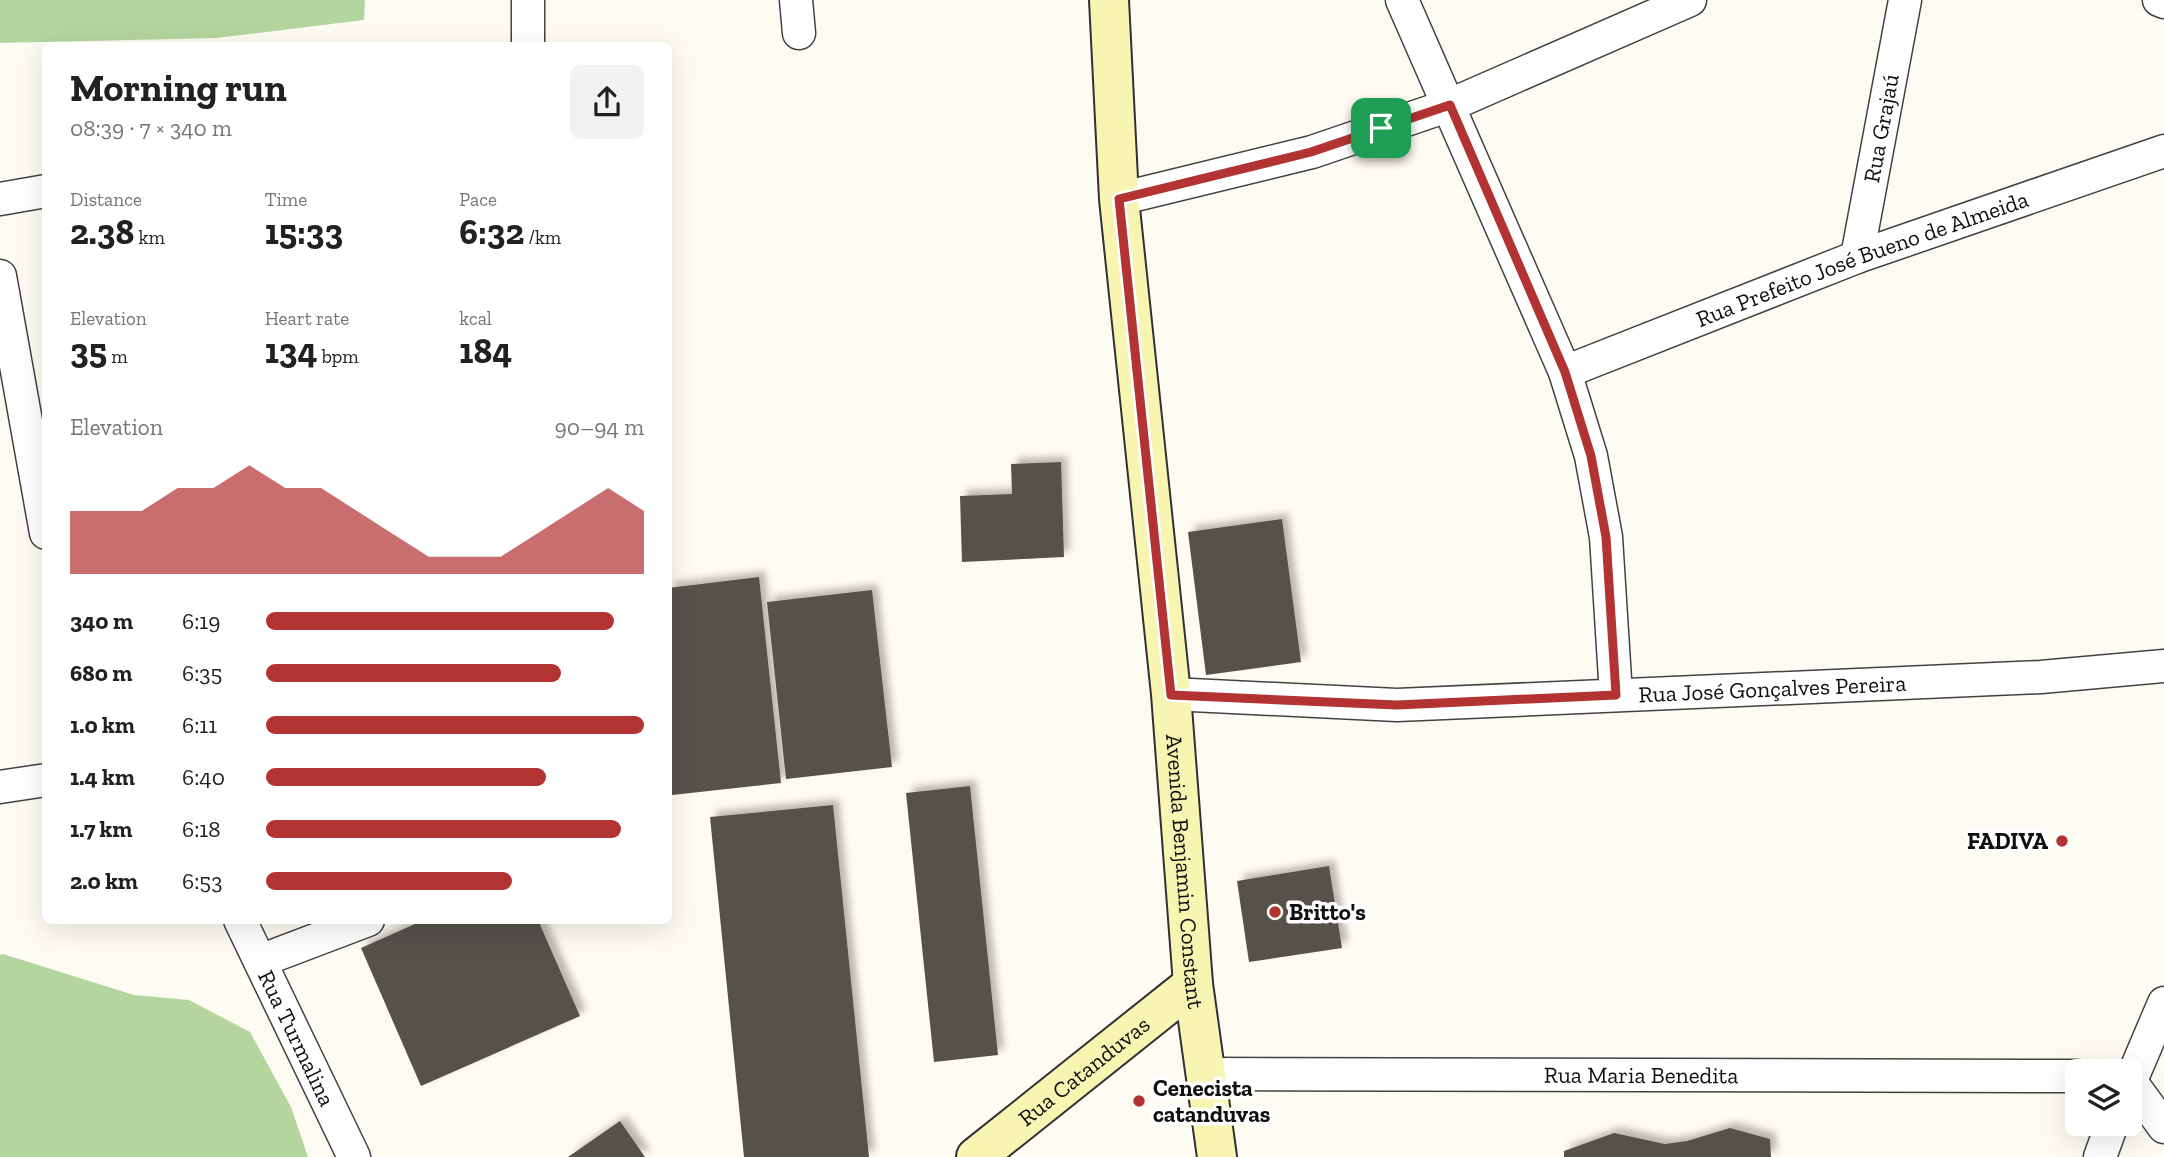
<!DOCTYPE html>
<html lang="en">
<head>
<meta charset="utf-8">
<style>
	:root { --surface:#fff; --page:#f2f2f2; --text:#202124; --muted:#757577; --accent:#b33232 }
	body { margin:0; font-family:"Zilla Slab",serif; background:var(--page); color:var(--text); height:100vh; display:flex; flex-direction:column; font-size:26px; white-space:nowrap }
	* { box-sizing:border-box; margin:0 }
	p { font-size:23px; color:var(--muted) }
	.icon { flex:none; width:38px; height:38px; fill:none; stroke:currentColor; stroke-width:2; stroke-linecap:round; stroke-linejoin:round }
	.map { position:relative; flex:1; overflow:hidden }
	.drawer { position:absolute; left:42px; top:42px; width:630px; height:882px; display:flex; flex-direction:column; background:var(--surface); border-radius:10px; box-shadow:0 7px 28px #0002 }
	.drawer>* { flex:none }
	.tools { position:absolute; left:2065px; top:1059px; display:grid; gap:14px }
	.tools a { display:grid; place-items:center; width:77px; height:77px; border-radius:10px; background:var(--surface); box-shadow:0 7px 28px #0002; font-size:35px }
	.pin { position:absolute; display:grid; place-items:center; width:60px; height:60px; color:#fff; margin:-30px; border-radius:14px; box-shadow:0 4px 10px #0006 }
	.round { display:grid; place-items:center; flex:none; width:74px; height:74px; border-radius:10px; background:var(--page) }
	.summary { display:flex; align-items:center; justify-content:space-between; height:119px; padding:0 28px }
	h1 { font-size:38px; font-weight:800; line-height:52px }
	.stats { display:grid; grid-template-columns:repeat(3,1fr); gap:10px; height:119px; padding:7px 28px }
	.stats div { display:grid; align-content:center }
	.stats b { font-size:35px; font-weight:800 }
	.stats small { font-size:19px; font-weight:400 }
	.stats p { font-size:19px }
	.chart { height:196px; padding:14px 28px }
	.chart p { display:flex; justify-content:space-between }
	.chart svg { width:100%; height:126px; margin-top:7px; fill:var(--accent); opacity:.7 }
	ul { padding:0 28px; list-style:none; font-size:23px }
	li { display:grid; grid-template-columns:112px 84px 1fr; align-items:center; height:52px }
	li i { height:18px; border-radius:9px; background:var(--accent) }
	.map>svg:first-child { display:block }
</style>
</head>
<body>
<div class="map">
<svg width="2164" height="1157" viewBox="0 0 2164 1157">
	<defs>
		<filter id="shadow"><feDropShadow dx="6" dy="-6" stdDeviation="3.5" flood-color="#0004"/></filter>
	</defs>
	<rect width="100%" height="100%" fill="#fefcf2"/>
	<g fill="#b4d59e">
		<path d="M0,0H365L364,20L216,38L0,43Z"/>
		<path d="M3,954L134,995L189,1000L250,1032L291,1107L308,1157H0V955Z"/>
	</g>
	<g fill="#56514c" filter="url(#shadow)">
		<path d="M1061,462L1064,557L962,562L960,496L1012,494L1011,464Z"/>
		<path d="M1282,519L1301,662L1206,675L1188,532Z"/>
		<path d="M759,577L781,783L672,795L668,761V588Z"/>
		<path d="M872,590L892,767L786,779L767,602Z"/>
		<path d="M970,786L998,1055L934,1062L906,793Z"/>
		<path d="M833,805L869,1157H744L710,817Z"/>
		<path d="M1329,866L1342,948L1249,962L1237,881Z"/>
		<path d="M424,920H538L580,1016L421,1086L361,948Z"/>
		<path d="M620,1121L645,1157H568Z"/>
		<path d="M1730,1128L1770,1139L1771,1157H1564V1151L1614,1133L1665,1144L1687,1141Z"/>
	</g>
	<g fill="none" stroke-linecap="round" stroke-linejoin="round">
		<defs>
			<g id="minor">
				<path d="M796,0L799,33"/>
				<path d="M1402,0L1565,372L1591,456L1606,537L1616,695"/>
				<path d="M2159,0L2164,2"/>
				<path d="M528,46V0"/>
				<path d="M0,199L46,191"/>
				<path d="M1119,199L1312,152L1450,105L1690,0"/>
				<path id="s1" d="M1857,257L1905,0"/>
				<path d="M0,276L46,533"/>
				<path id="s2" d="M1565,372L1857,257L2164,151"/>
				<path id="s3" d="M1171,694L1397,705L2041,677L2164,666"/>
				<path d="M0,787L46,780"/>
				<path id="s4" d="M240,920L354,1157"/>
				<path d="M260,961L368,920"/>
				<path id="s5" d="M1205,1074L2077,1076"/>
				<path d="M2131,1082L2164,1127"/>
				<path d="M2130,1083L2164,1003"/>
				<path d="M2100,1157L2112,1124"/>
			</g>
			<g id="secondary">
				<path id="s6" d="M1109,0L1119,199L1171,694L1193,984L1217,1157"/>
				<path id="s7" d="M976,1157L1193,984"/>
			</g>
		</defs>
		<use href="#minor" stroke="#424242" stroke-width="35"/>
		<use href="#secondary" stroke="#313131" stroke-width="42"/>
		<use href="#minor" stroke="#fff" stroke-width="32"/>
		<use href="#secondary" stroke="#f8f4b2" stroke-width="38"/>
	</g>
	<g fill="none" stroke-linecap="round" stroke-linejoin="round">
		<defs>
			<path id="route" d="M1450,105L1565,372L1591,456L1606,537L1616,695L1397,705L1171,695L1119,199L1311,152Z"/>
		</defs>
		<use href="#route" stroke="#fff" stroke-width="14"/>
		<use href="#route" stroke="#b33232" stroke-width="9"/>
	</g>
	<g fill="#b33232" stroke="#fff" stroke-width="2.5">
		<circle cx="2062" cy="841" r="7"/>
		<circle cx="1275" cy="912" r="7"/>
		<circle cx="1139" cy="1101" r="7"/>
	</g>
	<g text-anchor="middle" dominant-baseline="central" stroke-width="7" stroke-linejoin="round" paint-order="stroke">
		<g font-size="23" fill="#0f0f0f" stroke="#fff">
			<text stroke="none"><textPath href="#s1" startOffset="131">Rua Grajaú</textPath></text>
			<text stroke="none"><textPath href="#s2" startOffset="318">Rua Prefeito José Bueno de Almeida</textPath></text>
			<text stroke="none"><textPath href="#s3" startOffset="602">Rua José Gonçalves Pereira</textPath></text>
			<text stroke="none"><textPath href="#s6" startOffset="875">Avenida Benjamin Constant</textPath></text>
			<text stroke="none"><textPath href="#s4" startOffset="131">Rua Turmalina</textPath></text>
			<text stroke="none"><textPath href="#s7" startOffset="138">Rua Catanduvas</textPath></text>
			<text stroke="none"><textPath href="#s5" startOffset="436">Rua Maria Benedita</textPath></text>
		</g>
		<g font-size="23" font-weight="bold" fill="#0f0f0f" stroke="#fff" text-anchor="start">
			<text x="2048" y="841" text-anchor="end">FADIVA</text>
			<text x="1289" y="912">Britto's</text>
			<text x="1153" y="1088">Cenecista<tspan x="1153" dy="26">catanduvas</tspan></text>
		</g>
	</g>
</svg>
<div class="tools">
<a><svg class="icon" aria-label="layers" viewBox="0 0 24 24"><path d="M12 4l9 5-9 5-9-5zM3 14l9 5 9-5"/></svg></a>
</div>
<div class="pin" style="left:1381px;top:128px;background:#1e9e55"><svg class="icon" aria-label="arrive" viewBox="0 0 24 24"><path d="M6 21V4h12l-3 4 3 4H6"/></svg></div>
<section class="drawer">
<div class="summary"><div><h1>Morning run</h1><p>08:39 · 7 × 340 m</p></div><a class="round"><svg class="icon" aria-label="share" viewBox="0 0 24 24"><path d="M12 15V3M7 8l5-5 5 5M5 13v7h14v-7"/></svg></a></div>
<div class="stats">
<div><p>Distance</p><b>2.38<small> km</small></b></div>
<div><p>Time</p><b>15:33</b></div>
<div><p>Pace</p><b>6:32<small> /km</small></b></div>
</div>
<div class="stats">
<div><p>Elevation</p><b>35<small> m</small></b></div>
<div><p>Heart rate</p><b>134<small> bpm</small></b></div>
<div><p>kcal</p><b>184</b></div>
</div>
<div class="chart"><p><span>Elevation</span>90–94 m</p>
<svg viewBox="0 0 160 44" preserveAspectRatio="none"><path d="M0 44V22L10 22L20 22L30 14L40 14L50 6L60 14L70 14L80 22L90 30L100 38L110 38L120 38L130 30L140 22L150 14L160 22V44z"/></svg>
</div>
<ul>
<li><b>340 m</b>6:19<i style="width:92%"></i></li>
<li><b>680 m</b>6:35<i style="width:78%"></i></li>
<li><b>1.0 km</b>6:11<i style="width:100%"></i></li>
<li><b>1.4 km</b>6:40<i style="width:74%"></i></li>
<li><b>1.7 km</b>6:18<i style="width:94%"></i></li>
<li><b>2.0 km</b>6:53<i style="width:65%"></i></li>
</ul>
</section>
</div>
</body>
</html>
